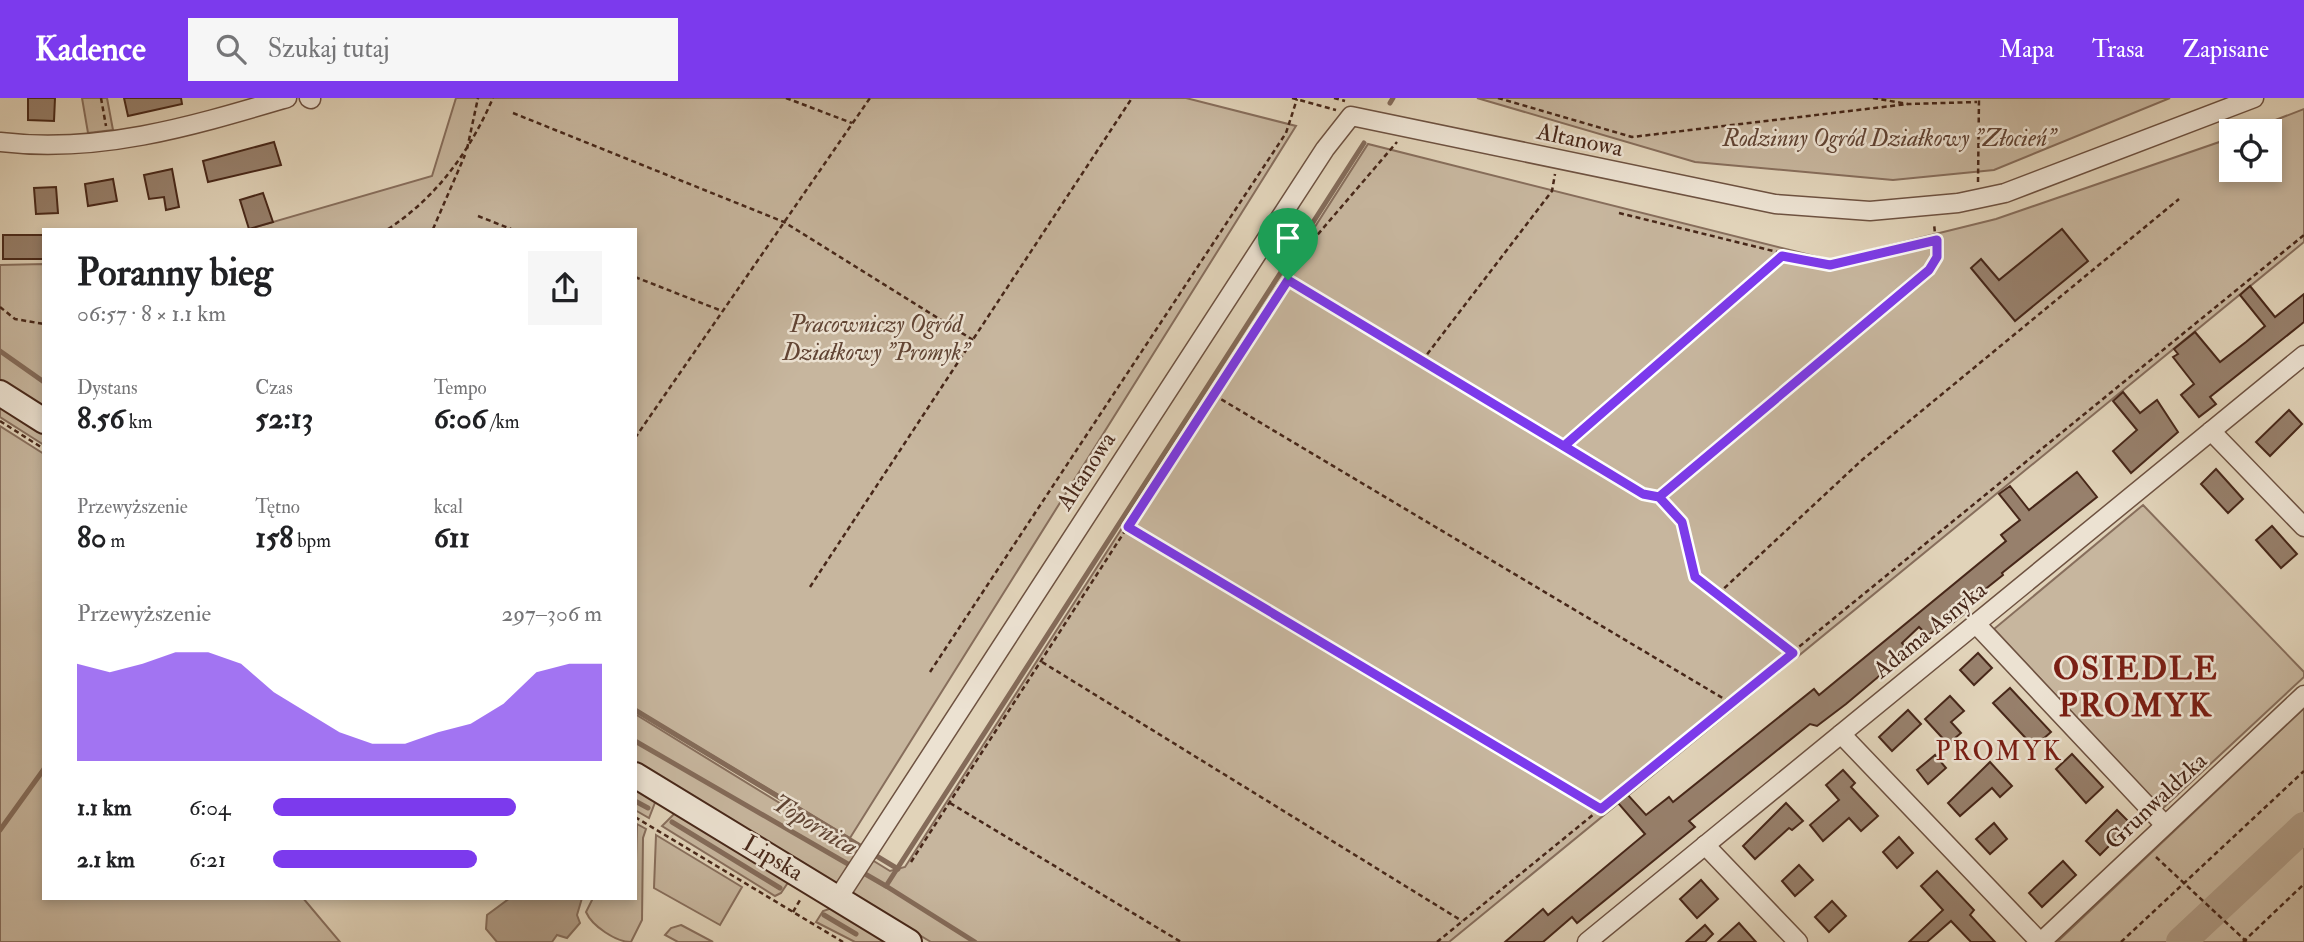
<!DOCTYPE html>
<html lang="pl">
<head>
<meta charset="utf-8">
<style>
	:root { --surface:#fff; --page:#f6f6f6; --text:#202124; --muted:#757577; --accent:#7c3aed }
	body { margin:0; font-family:"IM FELL Double Pica",serif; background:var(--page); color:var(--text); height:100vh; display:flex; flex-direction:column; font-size:26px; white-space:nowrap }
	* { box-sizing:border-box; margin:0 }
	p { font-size:23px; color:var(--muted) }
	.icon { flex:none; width:38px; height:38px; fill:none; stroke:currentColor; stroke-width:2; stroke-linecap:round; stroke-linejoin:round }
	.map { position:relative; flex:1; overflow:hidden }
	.side { position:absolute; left:42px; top:130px; width:595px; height:672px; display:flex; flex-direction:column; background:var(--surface); border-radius:0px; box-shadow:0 4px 10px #0003 }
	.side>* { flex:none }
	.controls { position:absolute; left:2219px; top:21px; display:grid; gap:14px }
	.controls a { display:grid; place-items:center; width:63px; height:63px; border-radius:0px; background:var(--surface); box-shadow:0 4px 10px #0003; font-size:35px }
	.pin { position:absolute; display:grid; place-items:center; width:60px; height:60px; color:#fff; margin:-72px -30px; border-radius:50% 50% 50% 0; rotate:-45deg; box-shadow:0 0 7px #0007 }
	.pin .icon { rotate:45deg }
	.round { display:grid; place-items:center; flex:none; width:74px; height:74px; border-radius:0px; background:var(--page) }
	.overview { display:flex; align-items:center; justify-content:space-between; height:119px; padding:0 35px }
	h1 { font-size:38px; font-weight:700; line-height:52px }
	.stats { display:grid; grid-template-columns:repeat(3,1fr); gap:10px; height:119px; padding:7px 35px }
	.stats div { display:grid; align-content:center }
	.stats b { font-size:30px; font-weight:700 }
	.stats small { font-size:19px; font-weight:400 }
	.stats p { font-size:19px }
	.chart { height:196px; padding:14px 35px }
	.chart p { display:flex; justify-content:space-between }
	.chart svg { width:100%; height:126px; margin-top:7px; fill:var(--accent); opacity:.7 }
	ul { padding:0 35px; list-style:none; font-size:23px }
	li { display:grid; grid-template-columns:112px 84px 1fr; align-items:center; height:52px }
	li i { height:18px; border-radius:9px; background:var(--accent) }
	header { display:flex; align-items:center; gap:42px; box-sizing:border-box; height:98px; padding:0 35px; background:var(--accent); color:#fff }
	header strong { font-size:33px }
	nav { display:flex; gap:38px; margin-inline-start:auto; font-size:24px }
	.search { width:490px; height:63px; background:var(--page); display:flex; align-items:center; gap:18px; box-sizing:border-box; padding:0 24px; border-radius:0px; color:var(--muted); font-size:26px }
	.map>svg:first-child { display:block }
</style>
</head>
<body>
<header>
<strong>Kadence</strong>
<div class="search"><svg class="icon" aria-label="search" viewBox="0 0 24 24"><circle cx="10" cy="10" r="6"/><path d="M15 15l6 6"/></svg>Szukaj tutaj</div>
<nav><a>Mapa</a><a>Trasa</a><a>Zapisane</a></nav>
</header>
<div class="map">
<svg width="2304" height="844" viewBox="0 0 2304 844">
	<rect width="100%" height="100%" fill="#e1d3b9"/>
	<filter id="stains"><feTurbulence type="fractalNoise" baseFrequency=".00286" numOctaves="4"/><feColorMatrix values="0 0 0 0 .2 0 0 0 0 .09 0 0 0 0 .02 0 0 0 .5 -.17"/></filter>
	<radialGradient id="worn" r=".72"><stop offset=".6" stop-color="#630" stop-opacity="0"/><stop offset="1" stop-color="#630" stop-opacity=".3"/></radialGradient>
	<g fill="#c7b69e" stroke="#876e5c" stroke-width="2">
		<path d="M82,0H107L113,32L88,35Z"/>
		<path d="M456,0H1186L1296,28L850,740L635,611V131H249L432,78Z"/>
		<path d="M1477,0H2170L1994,72L1893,82L1695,64Z"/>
		<path d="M2304,11V144L1449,844H931L635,664V616L890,773L905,769L1368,46L1830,162L1996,121L2231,40V72H2270V33H2247Z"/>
		<path d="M44,166V311L0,281V167Z"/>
		<path d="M0,308L44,336V347L0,319Z"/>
		<path d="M0,328L44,356V800H303L340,844H0Z"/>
		<path d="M2143,407L2304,574V579L2162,711L1994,531Z"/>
		<path d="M2304,610V844H2057Z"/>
		<path d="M635,690L656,702L649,720L635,712Z"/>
		<path d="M676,714L789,783L781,795L775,798L662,728Z"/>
		<path d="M637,726L646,731L643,740L642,822L631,844C616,844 592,828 586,814L593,800H635Z"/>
		<path d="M656,737L742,789L720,827L654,790Z"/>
		<path d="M832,810L892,844H855L816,824L823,813Z"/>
		<path d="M681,827L683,828L713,844H678L665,837L671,830Z"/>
	</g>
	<path fill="#ad9983" stroke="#846b59" stroke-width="2" d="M510,800H582L577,817L580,825L567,840L557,837L552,844H497L486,831L487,817Z"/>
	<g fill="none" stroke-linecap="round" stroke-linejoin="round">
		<g stroke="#846b59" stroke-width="5">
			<path d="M1390,5L1393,0"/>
			<path d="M0,253L44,284"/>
			<path d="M635,612L898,771"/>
			<path d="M635,643L886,788L975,844"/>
			<path d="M635,703L648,710"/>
			<path d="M672,724L780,790"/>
			<path d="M0,732L44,671"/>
			<path d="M886,788L1364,45"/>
			<path d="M824,817L856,836"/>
		</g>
		<path stroke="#ad9983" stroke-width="30" d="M2181,844L2304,729"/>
	</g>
	<g fill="#97806c" stroke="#472719" stroke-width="2">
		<path d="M28,0H55L54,23L28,22Z"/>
		<path d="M124,0H181L182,6L128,18Z"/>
		<path d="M274,44L281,67L208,84L203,63Z"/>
		<path d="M172,71L179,109L166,112L164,99L149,101L144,77Z"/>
		<path d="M113,81L117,103L88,108L85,86Z"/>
		<path d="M56,89L58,115L36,116L34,90Z"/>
		<path d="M263,95L273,124L249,131L240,102Z"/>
		<path d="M2062,131L2088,163L2015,223L1971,170L1981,161L1999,182Z"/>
		<rect x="3" y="137" width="41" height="24"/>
		<path d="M2250,188L2275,219L2304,196V224L2210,299L2216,306L2199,319L2181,297L2194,286L2173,259L2178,256L2174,251L2195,234L2220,264L2246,244L2265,228L2240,197Z"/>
		<path d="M2123,294L2140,315L2157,302L2178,334L2131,375L2113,353L2137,332L2113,303Z"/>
		<path d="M2289,312L2302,326L2270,358L2256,344Z"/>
		<path d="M2216,371L2243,401L2228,415L2201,386Z"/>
		<path d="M2077,374L2097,399L2002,475L2003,477L1963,509L1967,514L1951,526L1948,522L1928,538L1919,529L1902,545L1909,553L1846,606L1817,628L1810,626L1689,723L1695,729L1577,825L1572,819L1543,844H1505L1543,811L1548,817L1645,736L1618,705L1628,697L1646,717L1669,699L1673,704L1814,591L1819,597L2006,443L2001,437L2020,422L1999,396L2010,388L2029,412Z"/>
		<path d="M2272,428L2297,456L2281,470L2256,442Z"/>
		<path d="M1978,555L1992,570L1974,587L1960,572Z"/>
		<path d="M2010,590L2051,634L2034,649L1993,605Z"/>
		<path d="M1950,598L1964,613L1951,624L1961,635L1948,646L1925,621Z"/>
		<path d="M1908,612L1921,626L1892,653L1879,639Z"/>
		<path d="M2072,656L2103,689L2086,705L2056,671Z"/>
		<path d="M1935,657L1946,670L1928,686L1917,672Z"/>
		<path d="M1990,664L2012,688L2000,699L1992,690L1960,718L1948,705Z"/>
		<path d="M1843,672L1855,685L1851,689L1878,718L1861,733L1849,720L1823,743L1810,727L1839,702L1826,687Z"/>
		<path d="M1786,705L1803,723L1792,732L1789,730L1755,761L1743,748Z"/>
		<path d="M2117,712L2131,726L2100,757L2086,743Z"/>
		<path d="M1994,725L2007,741L1990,756L1976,741Z"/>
		<path d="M1899,739L1913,755L1897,770L1883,754Z"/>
		<path d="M2063,763L2076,777L2042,809L2029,795Z"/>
		<path d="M1799,767L1813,782L1795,798L1782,783Z"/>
		<path d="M1937,773L1974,812L1970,817L1995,844H1971L1951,823L1927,844H1909L1943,812L1921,788Z"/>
		<path d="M1701,782L1718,801L1697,820L1680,801Z"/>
		<path d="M1832,803L1846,818L1829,834L1815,819Z"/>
		<path d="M1739,825L1756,844H1718Z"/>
		<path d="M1705,827L1713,836L1705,844H1686Z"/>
	</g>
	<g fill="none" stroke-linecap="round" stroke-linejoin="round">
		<defs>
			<g id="minor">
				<path d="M309,0L311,1"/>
				<path d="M0,44C100,56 192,28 287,0"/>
				<path d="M2211,333L2304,429"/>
				<path d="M1976,526L2165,727"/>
				<path d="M1841,636L2040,844"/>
				<path d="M1705,747L1798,844"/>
				<path d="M838,800L1325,51L1351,18L1775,106L1870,113L1958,105L2005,95L2254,0"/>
				<path d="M1587,844L2304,257"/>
				<path d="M2041,844L2304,597"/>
			</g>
			<g id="secondary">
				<path d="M0,295L44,323"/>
				<path d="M635,677L909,844"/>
			</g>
		</defs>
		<use href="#minor" stroke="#6e5241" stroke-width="21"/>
		<use href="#secondary" stroke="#472719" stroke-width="28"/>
		<g stroke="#472719" stroke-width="2.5" stroke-dasharray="5 3.5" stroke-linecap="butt">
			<path d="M101,0L106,28"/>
			<path d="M786,0L852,25"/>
			<path d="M1292,0L1336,12"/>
			<path d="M1334,0L1345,3"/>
			<path d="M1498,0L1632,39L1908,6"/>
			<path d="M1873,0L1908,6L1977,4"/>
			<path d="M513,15L784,124L973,242"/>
			<path d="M467,51L478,0"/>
			<path d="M1978,84L1979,0"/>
			<path d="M1619,115L1830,167L1937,142"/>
			<path d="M478,118L511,131"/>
			<path d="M388,131C437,99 470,53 493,0"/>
			<path d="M433,131L465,57"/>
			<path d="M635,179L722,213"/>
			<path d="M1288,182L1643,396L1659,399L1929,172L1937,159L1934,125"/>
			<path d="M0,209L15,221L44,226"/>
			<path d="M1422,263L1552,93L1555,76"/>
			<path d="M1214,297L1731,605"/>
			<path d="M0,323L44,351"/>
			<path d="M635,340L870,0"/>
			<path d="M1564,348L1782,158"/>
			<path d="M1659,399L1682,424L1695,479L1792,555"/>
			<path d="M1128,429L1601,711"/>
			<path d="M810,489L1132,0"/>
			<path d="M1718,496L1862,362L2179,101"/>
			<path d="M1042,564L1462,823"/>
			<path d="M930,574L1286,35L1297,1"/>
			<path d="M950,705L1181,844"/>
			<path d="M635,719L843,844"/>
			<path d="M2156,759L2247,844"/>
			<path d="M911,764L1313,142L1397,44"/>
			<path d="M793,814L800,802"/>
			<path d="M1437,844L2304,137"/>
			<path d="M2121,844L2304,673"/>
			<path d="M2243,844L2304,786"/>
		</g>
		<use href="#minor" stroke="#ece2d2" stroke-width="18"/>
		<use href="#secondary" stroke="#ece2d2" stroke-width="24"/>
	</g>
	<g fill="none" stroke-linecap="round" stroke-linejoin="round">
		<defs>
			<path id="route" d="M1288,182L1128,429L1601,711L1793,555L1695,479L1682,424L1659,399L1643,396L1564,348L1782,158L1830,167L1937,142V159L1929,172L1659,399L1643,396L1288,182"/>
		</defs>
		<use href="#route" stroke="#fff" stroke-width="14"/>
		<use href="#route" stroke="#7c3aed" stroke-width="9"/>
	</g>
	<g text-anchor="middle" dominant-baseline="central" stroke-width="5" stroke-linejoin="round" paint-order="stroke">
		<g font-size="24" font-style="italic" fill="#614434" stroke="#ece2d2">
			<text x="1889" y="40">Rodzinny Ogród Działkowy "Złocień"</text>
			<text x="876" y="226">Pracowniczy Ogród<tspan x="876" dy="28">Działkowy "Promyk"</tspan></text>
		</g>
		<g font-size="24" fill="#472719" stroke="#ece2d2">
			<text transform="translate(1580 42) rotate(12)">Altanowa</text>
			<text transform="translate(1086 373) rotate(-57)">Altanowa</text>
			<text transform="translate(1930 532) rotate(-39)">Adama Asnyka</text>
			<text transform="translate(2156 703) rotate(-43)">Grunwaldzka</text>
			<text transform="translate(773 760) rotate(31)">Lipska</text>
		</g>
		<g font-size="26" letter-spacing="2" fill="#7a1f14" stroke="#ece2d2">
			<text x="1999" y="654">PROMYK</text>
		</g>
		<g font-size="26" font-style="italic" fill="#604434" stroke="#ece2d2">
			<text transform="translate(815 727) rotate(31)">Topornica</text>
		</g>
		<g font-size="32" font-weight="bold" letter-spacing="2" fill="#7a1f14" stroke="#ece2d2">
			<text x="2136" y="571">OSIEDLE<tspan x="2136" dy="37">PROMYK</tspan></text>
		</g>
	</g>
	<rect width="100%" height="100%" filter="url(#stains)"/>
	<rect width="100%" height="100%" fill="url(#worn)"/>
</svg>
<div class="controls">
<a><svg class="icon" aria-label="locate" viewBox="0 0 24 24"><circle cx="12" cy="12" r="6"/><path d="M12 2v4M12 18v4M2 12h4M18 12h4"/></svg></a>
</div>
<div class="pin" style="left:1288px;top:182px;background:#1e9e55"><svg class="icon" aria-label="arrive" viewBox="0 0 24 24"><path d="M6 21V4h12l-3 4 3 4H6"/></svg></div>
<section class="side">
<div class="overview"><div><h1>Poranny bieg</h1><p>06:57 · 8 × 1.1 km</p></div><a class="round"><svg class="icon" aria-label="share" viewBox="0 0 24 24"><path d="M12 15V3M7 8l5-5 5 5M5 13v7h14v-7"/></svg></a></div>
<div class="stats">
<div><p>Dystans</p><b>8.56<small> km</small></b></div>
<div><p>Czas</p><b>52:13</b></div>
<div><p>Tempo</p><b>6:06<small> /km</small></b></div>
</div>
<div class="stats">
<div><p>Przewyższenie</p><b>80<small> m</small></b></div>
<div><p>Tętno</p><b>158<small> bpm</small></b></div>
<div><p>kcal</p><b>611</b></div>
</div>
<div class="chart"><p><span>Przewyższenie</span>297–306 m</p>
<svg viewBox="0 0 160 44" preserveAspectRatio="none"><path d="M0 44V10L10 13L20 10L30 6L40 6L50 10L60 20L70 27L80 34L90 38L100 38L110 34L120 31L130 24L140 13L150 10L160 10V44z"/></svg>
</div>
<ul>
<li><b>1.1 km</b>6:04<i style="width:74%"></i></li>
<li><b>2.1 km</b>6:21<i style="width:62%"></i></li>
</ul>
</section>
</div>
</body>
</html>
